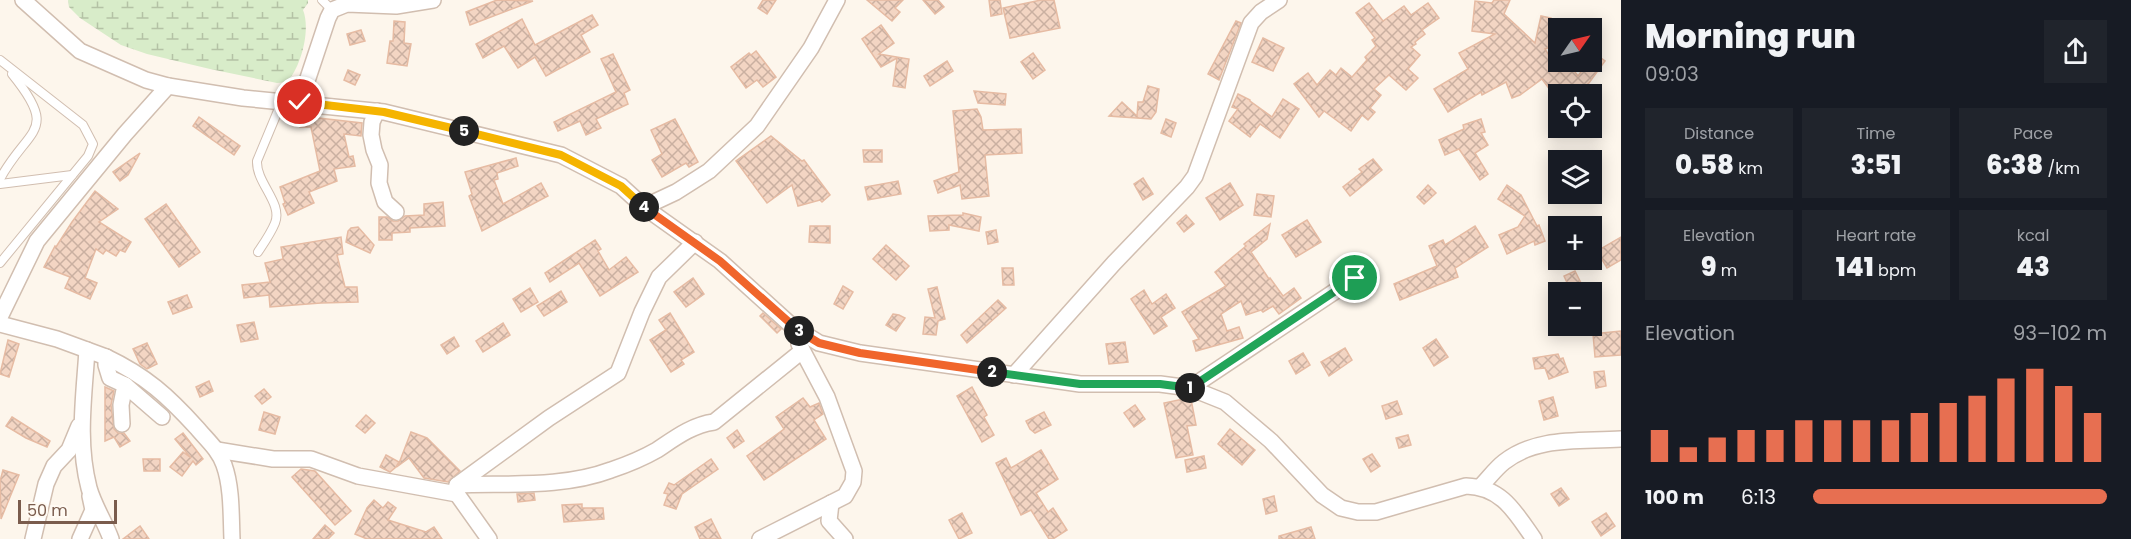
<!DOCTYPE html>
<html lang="en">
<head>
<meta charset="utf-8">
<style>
	:root { --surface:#171b24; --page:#20242c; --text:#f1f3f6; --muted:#9ea1a6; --accent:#e76f51 }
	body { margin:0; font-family:Poppins,sans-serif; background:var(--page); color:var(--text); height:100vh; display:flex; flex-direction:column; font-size:22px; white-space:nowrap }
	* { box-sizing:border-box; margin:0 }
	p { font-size:20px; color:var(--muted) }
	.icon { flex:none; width:33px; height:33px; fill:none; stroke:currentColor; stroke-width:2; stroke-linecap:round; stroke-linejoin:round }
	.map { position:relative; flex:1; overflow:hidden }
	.drawer { display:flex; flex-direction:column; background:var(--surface); width:510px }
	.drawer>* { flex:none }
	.needle { width:39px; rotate:56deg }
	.tools { position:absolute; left:1548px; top:18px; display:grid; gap:12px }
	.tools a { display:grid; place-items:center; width:54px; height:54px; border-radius:0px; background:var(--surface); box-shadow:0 3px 15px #0003; font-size:30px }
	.scale { position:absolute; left:18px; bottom:15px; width:99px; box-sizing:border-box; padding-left:6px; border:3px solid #7a5c4d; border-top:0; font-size:16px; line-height:21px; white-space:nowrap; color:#7a5c4d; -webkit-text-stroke:4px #fffaf3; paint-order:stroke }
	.pin { position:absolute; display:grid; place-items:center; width:51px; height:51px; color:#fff; margin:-26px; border:3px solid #fff; border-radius:50%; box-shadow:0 2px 6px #0007 }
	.km { position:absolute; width:30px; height:30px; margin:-15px; border-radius:50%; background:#222; color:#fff; font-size:16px; line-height:30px; text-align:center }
	.round { display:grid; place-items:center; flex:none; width:63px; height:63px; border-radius:0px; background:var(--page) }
	.overview { display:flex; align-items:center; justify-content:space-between; height:102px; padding:0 24px }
	h1 { font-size:33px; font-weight:800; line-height:45px }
	.figures { display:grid; grid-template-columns:repeat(3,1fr); gap:9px; height:102px; padding:6px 24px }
	.figures div { display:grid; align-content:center; border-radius:0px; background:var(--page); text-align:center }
	.figures b { font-size:26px; font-weight:800 }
	.figures small { font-size:16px; font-weight:400 }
	.figures p { font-size:16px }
	.chart { height:168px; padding:12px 24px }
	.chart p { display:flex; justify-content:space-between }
	.chart svg { width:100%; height:108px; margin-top:6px; stroke:var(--accent); stroke-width:6 }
	ul { padding:0 24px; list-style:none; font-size:20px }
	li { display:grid; grid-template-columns:96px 72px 1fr; align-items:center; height:45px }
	li i { height:15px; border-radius:8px; background:var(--accent) }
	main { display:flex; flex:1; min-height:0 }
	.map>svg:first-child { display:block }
</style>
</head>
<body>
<main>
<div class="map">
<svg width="1621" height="539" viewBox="0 0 1621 539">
	<defs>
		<pattern id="wetland-marsh" width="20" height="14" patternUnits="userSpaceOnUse" patternTransform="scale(1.5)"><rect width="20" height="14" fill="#d8ecc9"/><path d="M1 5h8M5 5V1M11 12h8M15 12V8" fill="none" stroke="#b4c2a5"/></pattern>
		<pattern id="building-cross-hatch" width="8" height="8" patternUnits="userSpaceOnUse" patternTransform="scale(1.5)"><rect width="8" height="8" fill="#f3d5c3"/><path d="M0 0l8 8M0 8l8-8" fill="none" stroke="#cab0a1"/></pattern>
	</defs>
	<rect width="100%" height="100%" fill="#fdf6ec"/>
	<path fill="url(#wetland-marsh)" d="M68,0H308V3L303,10C311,30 301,67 287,82L277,83L210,69L147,54L121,45L80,18L69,7Z"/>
	<g fill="url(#building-cross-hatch)" stroke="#e6bba3" stroke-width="1.5">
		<path d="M497,0L533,1L470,25L466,12Z"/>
		<path d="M763,0H776L767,14L758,8Z"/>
		<path d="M867,0H903L895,8L900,12L892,21Z"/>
		<path d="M923,0H938L944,7L935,14Z"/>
		<path d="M989,0H1000L1002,14L991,16Z"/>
		<path d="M1041,0H1054L1060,28L1010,38L1003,8Z"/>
		<path d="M1494,0H1510L1504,14L1535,43L1541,16L1551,18L1549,31L1558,28V44L1545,49L1559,72L1569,64L1578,76L1588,62H1592L1594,53L1605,61L1589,83L1574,94H1553L1542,79L1520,95L1512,98L1506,82L1482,95L1481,92L1448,112L1434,89L1468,69L1459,53L1495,34L1472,31L1475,1L1492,3Z"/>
		<path d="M1369,3L1383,21L1404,6L1411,15L1428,3L1439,18L1422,30L1425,34L1415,42L1416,44L1411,47L1420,55L1408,69L1418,78L1406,90L1389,75L1374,89L1381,95L1370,108L1375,112L1368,120L1362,115L1351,131L1324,111L1319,117L1294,84L1308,73L1317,85L1330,70L1336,75L1341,68L1352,77L1367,60L1365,57L1376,46L1372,40L1375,38L1356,13Z"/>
		<path d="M592,15L598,25L581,35L590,52L546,76L535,57L518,68L504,46L483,58L476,44L522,19L535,45Z"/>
		<path d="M394,21L405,22L404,43L411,44L407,66L387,63L390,41H393Z"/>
		<path d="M1236,21L1241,23L1219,80L1208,74Z"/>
		<path d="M881,25L894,43L879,54L909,59L905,88L893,86L897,58L881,67L862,39Z"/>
		<path d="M361,30L365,41L350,45L347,34Z"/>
		<path d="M1263,38L1284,48L1273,71L1252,62Z"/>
		<path d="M756,51L776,77L763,87L757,80L746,88L731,67L749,53L751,55Z"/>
		<path d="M1033,53L1045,70L1033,79L1021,62Z"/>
		<path d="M613,54L630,90L624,93L628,104L596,119L601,128L586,135L580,121L558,131L554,122L616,92L601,59Z"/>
		<path d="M947,61L953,71L930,86L924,76Z"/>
		<path d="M348,70L360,75L355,85L344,80Z"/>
		<path d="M1148,86L1159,89L1156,112L1151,119L1109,116L1122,102L1137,116L1138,102H1143Z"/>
		<path d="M974,91L1006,94L1005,105L978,103Z"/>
		<path d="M1238,94L1250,100V101L1272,117L1283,99L1299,109L1280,138L1260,124L1250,137L1229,121L1238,109L1232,107Z"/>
		<path d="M977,109L981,117L983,130L1021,129L1022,153L985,155L989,196L962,199L960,185L938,193L934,181L959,172L953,111Z"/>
		<path d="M301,116L362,123L361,136L344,134L349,157L353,156L355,166L334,169L337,181L309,192L314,203L288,215L283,204L285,203L280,187L320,171L311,127H300Z"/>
		<path d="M199,117L240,146L234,155L193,126Z"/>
		<path d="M675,119L698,162L689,167L686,163L662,177L652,160L662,154L651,130Z"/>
		<path d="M1166,119L1176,123L1171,137L1161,133Z"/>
		<path d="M1481,119L1485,132L1481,133L1488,145L1475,153L1488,174L1480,180L1459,149L1445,155L1439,140L1464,129L1463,125Z"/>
		<path d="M771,136L802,161L804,160L830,195L822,202L820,200L798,206L792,185L767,203L736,161Z"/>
		<path d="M863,150H882V162H864Z"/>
		<path d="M140,153L128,175L120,181L113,172Z"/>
		<path d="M516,158L518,166L497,173L498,179L494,180L503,204L541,183L548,196L482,231L469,196L472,194L465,172Z"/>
		<path d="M1373,159L1382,170L1350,196L1343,187L1362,172L1359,169Z"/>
		<path d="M1143,178L1153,194L1143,200L1134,184Z"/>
		<path d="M898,181L901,194L868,200L865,187Z"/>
		<path d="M1230,183L1243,205L1220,220L1206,198Z"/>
		<path d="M1428,185L1436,193L1424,204L1417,197Z"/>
		<path d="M1507,185L1521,195L1537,226L1539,225L1545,241L1535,245L1534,241L1507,254L1499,235L1518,227L1525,216L1498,199Z"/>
		<path d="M95,191L118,209L99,222L131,242L125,252L120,250L116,256L106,250L103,254L96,249L85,278L97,283L90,299L65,288L70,277L44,267L55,246L56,247L72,222Z"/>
		<path d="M1257,194L1274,196L1271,217L1254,215Z"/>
		<path d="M443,202L445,226L410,228V232L392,233V240H379V217H387L393,221H398L405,216L424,215V204Z"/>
		<path d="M166,204L200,252L179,267L145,219Z"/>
		<path d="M963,213L981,217L979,231L949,225V230L930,231L928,216L963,215Z"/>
		<path d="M1186,215L1194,224L1184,232L1177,223Z"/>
		<path d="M1307,220L1321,242L1296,257L1282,235Z"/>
		<path d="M1270,224L1267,239L1251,252L1269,279L1270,278L1283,296L1294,288L1301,298L1279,314L1273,306L1263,312L1261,310L1246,315L1241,301L1221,314L1227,331L1239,327L1243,338L1196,351L1193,341L1199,339L1182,312L1226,286L1215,272L1246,246L1244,244Z"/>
		<path d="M810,226H830V243L809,242Z"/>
		<path d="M1475,226L1488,247L1455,268L1458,277L1400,300L1394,284L1437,266L1429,246L1443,240L1445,245Z"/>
		<path d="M358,227L374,245L370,253L346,242L348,231L351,228Z"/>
		<path d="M996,230L998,242L988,244L986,232Z"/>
		<path d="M341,237L343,254L337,255L345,287H357L358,302L321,303L270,307L269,295L244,298L242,285L270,282L265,263L283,259L281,247Z"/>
		<path d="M1621,237V260L1607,268L1597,251Z"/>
		<path d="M595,240L601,249L598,251L609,270L626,257L638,272L600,296L579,263L550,282L545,273Z"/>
		<path d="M886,245L909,266L896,280L873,259Z"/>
		<path d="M1002,268H1013L1014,285H1003Z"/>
		<path d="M1575,271L1582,285L1571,291L1564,276Z"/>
		<path d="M693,278L704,294L686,307L674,292Z"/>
		<path d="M843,286L853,292L843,309L834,304Z"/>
		<path d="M937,287L945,319L938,321L936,335L923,334L925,317L935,318L928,289Z"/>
		<path d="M530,288L538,302L521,312L513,299Z"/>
		<path d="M1144,290L1152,304L1166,294L1175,308L1161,317L1167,326L1154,334L1131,299Z"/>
		<path d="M561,291L567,302L544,316L537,306Z"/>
		<path d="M187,295L192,307L173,314L168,302Z"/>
		<path d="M998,300L1006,308L967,343L961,335Z"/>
		<path d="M670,313L694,352L681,360L684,364L671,372L650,340L666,330L659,320Z"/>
		<path d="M763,313L781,329L777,333L760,316Z"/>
		<path d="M893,314L899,315L905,318L896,331L886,325Z"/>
		<path d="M254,322L258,339L241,342L237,325Z"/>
		<path d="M503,323L510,335L483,352L476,341Z"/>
		<path d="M1621,331V355L1595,357L1593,334Z"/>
		<path d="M454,337L459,346L447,354L441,345Z"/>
		<path d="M1436,339L1448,357L1434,366L1423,348Z"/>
		<path d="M8,340L19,344L9,377L0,374Z"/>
		<path d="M1125,342L1128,362L1109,364L1106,344Z"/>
		<path d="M147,343L157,364L147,369L140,364L133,349Z"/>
		<path d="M1345,348L1352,360L1329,376L1321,362Z"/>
		<path d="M1303,353L1310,365L1296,374L1289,361Z"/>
		<path d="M1558,354L1560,359L1563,358L1568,372L1549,379L1545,368L1535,369L1533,358Z"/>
		<path d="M1604,371L1606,386L1596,388L1594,372Z"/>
		<path d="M209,381L213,391L200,397L196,387Z"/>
		<path d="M105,387L114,391L111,405L114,429L118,433H124L130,441L120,447L114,437L105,441Z"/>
		<path d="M972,387L987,415L984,417L994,435L982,442L957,396Z"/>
		<path d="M264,389L271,397L262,404L255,396Z"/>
		<path d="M1553,397L1558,416L1544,420L1539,401Z"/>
		<path d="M803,398L810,407L819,403L823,414L814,420L826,439L764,480L747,456L784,429L776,417Z"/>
		<path d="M1188,398L1191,399L1196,425L1187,426L1193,455L1176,458L1164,403Z"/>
		<path d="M1397,401L1402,414L1386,419L1382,406Z"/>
		<path d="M1135,405L1145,419L1134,427L1124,413Z"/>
		<path d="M264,412L280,417L275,434L259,430Z"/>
		<path d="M1044,412L1051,425L1035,433L1030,429L1026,421Z"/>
		<path d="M366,415L375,423L365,433L356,426Z"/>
		<path d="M12,417L50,441L47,447L26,438L6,426Z"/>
		<path d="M1230,429L1255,450L1242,465L1218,444Z"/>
		<path d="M737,430L744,441L734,448L727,438Z"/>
		<path d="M411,432L427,438L460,471L448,482L424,478L409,458L398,466Z"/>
		<path d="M183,433L203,459L196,465L193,461L182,476L170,467L183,452L191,458L175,439Z"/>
		<path d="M1408,435L1411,445L1399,448L1396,438Z"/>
		<path d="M1041,450L1058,479L1036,493L1048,512L1053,508L1067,530L1053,539H1049L1031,510L1021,515L996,463L1006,458L1011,468Z"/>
		<path d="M1372,454L1380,466L1371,472L1363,459Z"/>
		<path d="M386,455L399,462L396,467L390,472L380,467Z"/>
		<path d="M1204,456L1206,468L1187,472L1185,460Z"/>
		<path d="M143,459H160V471H144Z"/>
		<path d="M711,459L718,469L682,494L676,509L664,505L668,494L664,493L669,483L674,485Z"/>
		<path d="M301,469L315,471L351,511L335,525L292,477Z"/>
		<path d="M3,470L19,475L1,519L0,481Z"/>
		<path d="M1561,488L1569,499L1559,506L1551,494Z"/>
		<path d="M534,493L535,500L518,502L517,494Z"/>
		<path d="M1274,496L1277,511L1266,514L1263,499Z"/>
		<path d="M374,500L383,508L388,502L396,508L388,520L426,532L434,527L442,539H367L355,534L367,508Z"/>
		<path d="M582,504V508H603L604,519L564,522L562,505Z"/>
		<path d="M962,513L972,533L959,539L949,520Z"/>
		<path d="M1606,513L1615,526L1601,536L1592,522Z"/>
		<path d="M711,519L721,539H700L695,527Z"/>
		<path d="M325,525L334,533L328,539H313Z"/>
		<path d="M140,526L149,539H123Z"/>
		<path d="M1311,527L1315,539H1279V536Z"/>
	</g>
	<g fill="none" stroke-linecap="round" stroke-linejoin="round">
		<defs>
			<g id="service">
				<path d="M322,0L332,10"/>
				<path d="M0,60L83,125L93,144L88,156L0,263"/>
				<path d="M0,179C28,127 60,133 12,74"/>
				<path d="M0,184L72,175"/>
				<path d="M258,252C264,243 271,233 275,223C283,203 256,183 257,161L282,101"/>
			</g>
			<g id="minor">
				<path d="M23,0L80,51L146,80L168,86L243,98L384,112L561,155L621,186L644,207L720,261L793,327L819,343L860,353L1080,384H1160L1190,388L1225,402L1271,441L1322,495L1341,508L1358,512H1376L1466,486C1502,487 1515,512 1534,539"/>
				<path d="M300,102L328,18L332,10L347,4L396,6L433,0"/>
				<path d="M377,111L372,122L371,135L374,150L380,165L379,183L385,202L396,212"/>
				<path d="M644,207L676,192L709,171L757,126L811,48L837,0"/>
				<path d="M0,317L37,241L125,134L168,86"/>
				<path d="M0,324L57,339L87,350"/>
				<path d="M106,357C146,376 168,396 197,428C207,440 219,450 224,465C232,487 231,516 232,539"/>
				<path d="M1014,375L1114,263L1187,187L1195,176L1251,23L1261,12L1279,0"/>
				<path d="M125,385L162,417"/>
				<path d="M1190,388L1355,278"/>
				<path d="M217,450L273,459H311L358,476L457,494"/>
				<path d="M457,485C508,483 563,488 611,470C626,465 643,458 657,450C675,438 692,425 714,422L802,351"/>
				<path d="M1481,486C1489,478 1495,469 1504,462C1537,436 1581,442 1621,439"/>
				<path d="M831,503L829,521L845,539"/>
				<path d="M33,539L46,484L54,466L69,450L79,426"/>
				<path d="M80,539L93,510L90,496"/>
				<path d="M111,539C105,522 94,506 89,488C77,442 84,397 87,350L106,357V365L110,378L125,385L121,405L122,424"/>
				<path d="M489,539L457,494V485L549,418L618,373L642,312L659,277L695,242"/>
				<path d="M760,539L845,496L853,482L854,471L827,397L799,344"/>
			</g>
		</defs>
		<use href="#service" stroke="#d1beb0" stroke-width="10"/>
		<use href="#minor" stroke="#d1beb0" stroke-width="18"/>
		<use href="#service" stroke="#fff" stroke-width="8"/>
		<use href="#minor" stroke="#fff" stroke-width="15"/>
	</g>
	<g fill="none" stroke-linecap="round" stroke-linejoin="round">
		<defs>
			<path id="split-1" d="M1190,388L1355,278"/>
			<path id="split-2" d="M992,372L1080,384H1160L1190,388"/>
			<path id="split-3" d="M799,331L819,343L860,353L992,372"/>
			<path id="split-4" d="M644,207L720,261L799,331"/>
			<path id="split-5" d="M464,131L561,155L621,186L644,207"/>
			<path id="split-6" d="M300,102L384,112L464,131"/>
		</defs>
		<use href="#split-1" stroke="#fff" stroke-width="12"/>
		<use href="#split-2" stroke="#fff" stroke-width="12"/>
		<use href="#split-3" stroke="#fff" stroke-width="12"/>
		<use href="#split-4" stroke="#fff" stroke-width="12"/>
		<use href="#split-5" stroke="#fff" stroke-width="12"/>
		<use href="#split-6" stroke="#fff" stroke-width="12"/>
		<use href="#split-1" stroke="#22a559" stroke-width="8"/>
		<use href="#split-2" stroke="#22a559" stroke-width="8"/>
		<use href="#split-3" stroke="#f0652b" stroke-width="8"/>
		<use href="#split-4" stroke="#f0652b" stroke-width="8"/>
		<use href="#split-5" stroke="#f5b400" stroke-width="8"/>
		<use href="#split-6" stroke="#f5b400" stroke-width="8"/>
	</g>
</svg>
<div class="tools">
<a><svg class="needle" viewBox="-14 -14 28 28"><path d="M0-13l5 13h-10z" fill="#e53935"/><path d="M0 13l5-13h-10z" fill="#9ea1a6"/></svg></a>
<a><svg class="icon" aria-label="locate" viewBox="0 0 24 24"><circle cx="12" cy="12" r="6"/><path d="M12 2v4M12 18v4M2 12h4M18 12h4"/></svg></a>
<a><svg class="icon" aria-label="layers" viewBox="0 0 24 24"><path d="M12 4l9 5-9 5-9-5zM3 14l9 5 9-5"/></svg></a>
<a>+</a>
<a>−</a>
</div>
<div class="scale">50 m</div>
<div class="pin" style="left:1355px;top:278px;background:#1e9e55"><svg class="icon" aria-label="arrive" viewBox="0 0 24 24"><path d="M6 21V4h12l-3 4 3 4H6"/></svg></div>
<div class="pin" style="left:300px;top:102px;background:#d93025"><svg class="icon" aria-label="check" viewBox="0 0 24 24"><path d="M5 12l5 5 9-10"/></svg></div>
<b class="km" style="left:1190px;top:388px">1</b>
<b class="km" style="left:992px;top:372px">2</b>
<b class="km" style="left:799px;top:331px">3</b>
<b class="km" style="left:644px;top:207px">4</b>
<b class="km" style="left:464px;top:131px">5</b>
</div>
<section class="drawer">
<div class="overview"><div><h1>Morning run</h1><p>09:03</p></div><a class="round"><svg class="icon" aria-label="share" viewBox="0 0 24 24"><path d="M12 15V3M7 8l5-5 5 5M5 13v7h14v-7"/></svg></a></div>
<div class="figures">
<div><p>Distance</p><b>0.58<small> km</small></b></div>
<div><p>Time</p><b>3:51</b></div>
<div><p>Pace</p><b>6:38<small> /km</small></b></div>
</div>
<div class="figures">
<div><p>Elevation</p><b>9<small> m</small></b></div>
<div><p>Heart rate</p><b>141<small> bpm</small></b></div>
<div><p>kcal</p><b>43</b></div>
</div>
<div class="chart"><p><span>Elevation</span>93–102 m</p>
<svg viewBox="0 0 160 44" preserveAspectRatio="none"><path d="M5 44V31M15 44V38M25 44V34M35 44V31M45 44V31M55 44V27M65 44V27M75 44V27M85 44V27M95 44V24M105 44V20M115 44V17M125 44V10M135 44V6M145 44V13M155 44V24"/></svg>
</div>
<ul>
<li><b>100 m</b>6:13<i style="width:100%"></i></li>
</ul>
</section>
</main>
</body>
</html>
